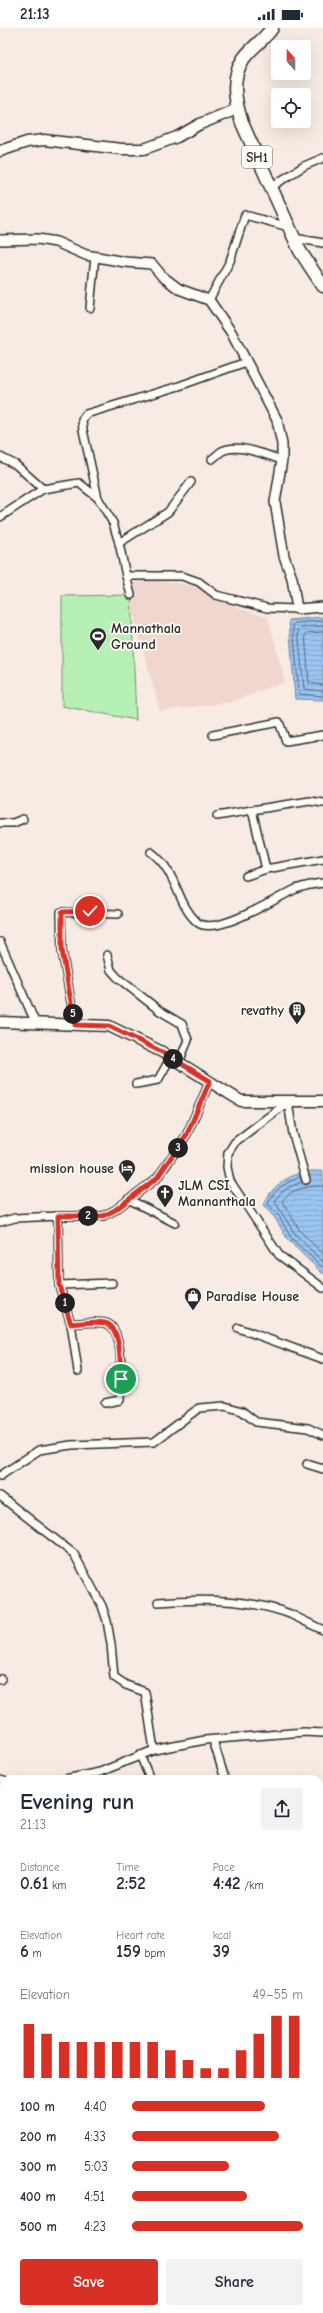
<!DOCTYPE html>
<html lang="en">
<head>
<meta charset="utf-8">
<style>
	:root { --surface:#fff; --page:#f2f2f3; --text:#1f2937; --muted:#747a83; --accent:#d93025 }
	body { margin:0; font-family:"Comic Neue",sans-serif; background:var(--page); color:var(--text); height:100vh; display:flex; flex-direction:column; font-size:15px; white-space:nowrap }
	* { box-sizing:border-box; margin:0 }
	p { font-size:13px; color:var(--muted) }
	.icon { flex:none; width:22px; height:22px; fill:none; stroke:currentColor; stroke-width:2; stroke-linecap:round; stroke-linejoin:round }
	.map { position:relative; flex:1; overflow:hidden }
	.details { position:absolute; left:0px; top:1747px; width:323px; height:538px; display:flex; flex-direction:column; background:var(--surface); border-radius:12px 12px 0 0; box-shadow:0 4px 16px #0002 }
	.details>* { flex:none }
	.needle { width:26px; rotate:339deg }
	.tools { position:absolute; left:271px; top:12px; display:grid; gap:8px }
	.tools a { display:grid; place-items:center; width:40px; height:40px; border-radius:4px; background:var(--surface); box-shadow:0 4px 16px #0002; font-size:20px }
	.pin { position:absolute; display:grid; place-items:center; width:34px; height:34px; color:#fff; margin:-17px; border:2px solid #fff; border-radius:50%; box-shadow:0 1px 4px #0007 }
	.km { position:absolute; width:20px; height:20px; margin:-10px; border-radius:50%; background:#222; color:#fff; font-size:11px; line-height:20px; text-align:center }
	.round { display:grid; place-items:center; flex:none; width:42px; height:42px; border-radius:4px; background:var(--page) }
	.summary { display:flex; align-items:center; justify-content:space-between; height:68px; padding:0 20px }
	h1 { font-size:22px; font-weight:700; line-height:30px }
	.metrics { display:grid; grid-template-columns:repeat(3,1fr); gap:6px; height:68px; padding:4px 20px }
	.metrics div { display:grid; align-content:center }
	.metrics b { font-size:17px; font-weight:700 }
	.metrics small { font-size:11px; font-weight:400 }
	.metrics p { font-size:11px }
	.chart { height:112px; padding:8px 20px }
	.chart p { display:flex; justify-content:space-between }
	.chart svg { width:100%; height:72px; margin-top:4px; stroke:var(--accent); stroke-width:6 }
	.action { display:flex; gap:8px; margin-top:auto; padding:8px 20px }
	.action a { flex:1; height:46px; border-radius:4px; background:var(--accent); color:#fff; font-size:16px; font-weight:700; line-height:46px; text-align:center }
	.action a+a { background:var(--page); color:var(--text) }
	ul { padding:0 20px; list-style:none; font-size:13px }
	li { display:grid; grid-template-columns:64px 48px 1fr; align-items:center; height:30px }
	li i { height:10px; border-radius:5px; background:var(--accent) }
	.status { display:flex; justify-content:space-between; align-items:center; height:28px; padding:0 20px; background:var(--surface); direction:ltr }
	.status svg { height:11px; fill:currentColor }
	.map>svg:first-child { display:block }
</style>
</head>
<body>
<div class="status"><b>21:13</b><svg viewBox="0 0 49 12"><path d="M0 12V9h3v3zM5 12V6h3v6zM10 12V3h3v9zM15 12V0h3v12zM26 1h20v11H26zM47 4h2v5h-2z"/></svg></div>
<div class="map">
<svg width="323" height="2285" viewBox="0 0 323 2285">
	<defs>
		<pattern id="water-rules" width="6" height="5" patternUnits="userSpaceOnUse"><rect width="6" height="5" fill="#9ac5f3"/><path d="M0 2.5h6" fill="none" stroke="#85a9d0"/></pattern>
	</defs>
	<rect width="100%" height="100%" fill="#f7ebe4"/>
	<filter id="ink" filterUnits="userSpaceOnUse"><feTurbulence type="fractalNoise" baseFrequency=".025" numOctaves="2"/><feDisplacementMap in="SourceGraphic" scale="8" xChannelSelector="R" yChannelSelector="G"/><feConvolveMatrix kernelMatrix="1 2 1 2 8 2 1 2 1" color-interpolation-filters="sRGB"/></filter>
	<g filter="url(#ink)">
		<g fill="#f0d6ce">
			<path d="M150,552L172,554L198,559L240,581L268,589L285,654L231,674L160,683L129,570L131,555Z"/>
			<path d="M323,2259V2285H299L300,2281H319V2261Z"/>
		</g>
		<path fill="#b6f0b4" stroke="#708e70" d="M131,567L136,692L62,678V568Z"/>
		<g fill="url(#water-rules)" stroke="#6e87a3">
			<path d="M323,589V672L295,671L289,592Z"/>
			<path d="M303,1143H323V1246L288,1212L275,1190L263,1177C272,1158 284,1151 303,1143Z"/>
			<rect x="319" y="2100" width="4" height="39"/>
		</g>
		<g fill="none" stroke-linecap="round" stroke-linejoin="round">
			<g stroke="#57697b" stroke-width="1">
				<path d="M323,593L295,595L293,597L299,666L323,668"/>
				<path d="M323,598L300,600L298,602L304,661L323,663"/>
				<path d="M323,604L307,605L305,607L309,655L323,657"/>
				<path d="M300,1149C287,1154 273,1161 268,1176L279,1188L291,1210L323,1240"/>
				<path d="M302,1154C291,1158 278,1163 275,1174L295,1206L323,1234"/>
				<path d="M323,1158C308,1158 292,1160 282,1173L300,1203L323,1226"/>
			</g>
			<defs>
				<g id="minor">
					<path d="M271,159L304,138L323,130"/>
					<path d="M294,210L323,215"/>
					<path d="M209,272L230,233L245,187L289,199"/>
					<path d="M90,280L95,228"/>
					<path d="M0,429L16,437L43,461L79,455L98,470"/>
					<path d="M212,431C215,429 219,425 222,423C240,415 265,427 282,432"/>
					<path d="M0,489L43,461"/>
					<path d="M119,515L168,484L191,454"/>
					<path d="M126,548L119,515L113,495L98,470L83,402L82,392L86,386L179,358L246,334"/>
					<path d="M131,567L126,548H182L199,554L216,567L267,580L297,581"/>
					<path d="M213,707L279,694L286,713L323,707"/>
					<path d="M323,775L310,773L252,782L266,841L323,831"/>
					<path d="M217,788L252,782"/>
					<path d="M0,795H13L23,791"/>
					<path d="M151,824C178,844 176,875 197,894C215,910 277,869 296,861C304,858 314,856 323,855"/>
					<path d="M246,848L266,841"/>
					<path d="M0,914L36,996"/>
					<path d="M107,927L111,942L118,950L160,983L182,996L188,1012L179,1034"/>
					<path d="M75,997L62,922L61,884L118,886"/>
					<path d="M136,1056L158,1052L171,1029"/>
					<path d="M306,1152L293,1106L288,1074L235,1114L228,1125L227,1139L230,1153L279,1227L323,1260"/>
					<path d="M128,1171L175,1195"/>
					<path d="M58,1188L59,1257L71,1296L78,1343"/>
					<path d="M0,1194L15,1190L58,1188H103L115,1182L157,1150L167,1136L187,1106L210,1053"/>
					<path d="M59,1257L112,1255"/>
					<path d="M71,1296C81,1295 95,1293 105,1295C125,1299 121,1356 120,1372L105,1375"/>
					<path d="M238,1300L323,1331"/>
					<path d="M307,1436L323,1441V1440"/>
					<path d="M0,1448L39,1422L71,1417L154,1414L199,1380L225,1378L242,1383L256,1394L308,1400L323,1407"/>
					<path d="M0,1468L74,1526L102,1578L107,1593L111,1616L114,1649L126,1657L145,1664L154,1722"/>
					<path d="M158,1574C198,1571 252,1571 290,1586C301,1591 312,1597 323,1602"/>
					<path d="M0,1652L1,1651"/>
					<path d="M213,1712L225,1751"/>
					<path d="M140,1727L150,1751"/>
					<path d="M65,1751L100,1744L154,1722L205,1712L304,1704L323,1705"/>
					<path d="M0,1752L4,1753"/>
					<path d="M0,1964L4,1962"/>
					<path d="M319,2087L323,2088"/>
					<path d="M0,2103L4,2100"/>
					<path d="M319,2140L323,2138"/>
					<path d="M0,2142L4,2146"/>
					<path d="M319,2183L323,2182"/>
					<path d="M0,2184L4,2182"/>
					<path d="M319,2260L323,2258"/>
					<path d="M240,2281L241,2285"/>
				</g>
				<path id="tertiary" d="M0,212L38,211L56,214L86,227L125,234L152,236L162,248L179,261L209,272L231,304L277,392L282,416V432L275,474L284,528L292,550L297,581L323,579"/>
				<g id="secondary">
					<path d="M0,123L27,114L44,112L122,121H144L177,109L200,96L237,81"/>
					<path d="M0,994L109,998L162,1024L241,1073H323"/>
				</g>
				<path id="primary" d="M272,0C265,11 252,19 244,30C230,50 235,73 242,95L300,223L323,258"/>
			</defs>
			<use href="#minor" stroke="#2b2b2b" stroke-width="10"/>
			<use href="#tertiary" stroke="#2b2b2b" stroke-width="12"/>
			<use href="#secondary" stroke="#2b2b2b" stroke-width="13"/>
			<use href="#primary" stroke="#2b2b2b" stroke-width="15"/>
			<use href="#minor" stroke="#fdfcf7" stroke-width="7"/>
			<use href="#tertiary" stroke="#fdfcf7" stroke-width="9"/>
			<use href="#secondary" stroke="#fdfcf7" stroke-width="10"/>
			<use href="#primary" stroke="#fdfcf7" stroke-width="12"/>
		</g>
	</g>
	<g fill="none" stroke-linecap="round" stroke-linejoin="round" filter="url(#ink)">
		<defs>
			<path id="route" d="M90,883L62,884V922L75,997L109,998L162,1024L210,1053L187,1106L157,1150L115,1182L103,1188H58L59,1257L71,1296C81,1295 95,1293 105,1295C122,1299 120,1336 121,1351"/>
		</defs>
		<use href="#route" stroke="#fff" stroke-width="8"/>
		<use href="#route" stroke="#d93025" stroke-width="5"/>
	</g>
	<defs>
		<symbol id="stadium-pin" viewBox="-11 -11 22 30"><path d="M0 17L-7.5 6A9.5 9.5 0 1 1 7.5 6Z" fill="#2b2b2b" stroke="#fdfcf7"/><path d="M0-5a6.5 5 0 1 0 0 10a6.5 5 0 1 0 0-10ZM-3.5-1.8h7v3.6h-7Z" fill="#fff"/></symbol>
		<symbol id="building-pin" viewBox="-11 -11 22 30"><path d="M0 17L-7.5 6A9.5 9.5 0 1 1 7.5 6Z" fill="#2b2b2b" stroke="#fdfcf7"/><path d="M-4-6H4V6H1V3H-1V6H-4ZM-2.5-4.3h1.7v1.8h-1.7ZM.8-4.3h1.7v1.8H.8ZM-2.5-1h1.7V.8h-1.7ZM.8-1h1.7V.8H.8Z" fill="#fff"/></symbol>
		<symbol id="hotel-pin" viewBox="-11 -11 22 30"><path d="M0 17L-7.5 6A9.5 9.5 0 1 1 7.5 6Z" fill="#2b2b2b" stroke="#fdfcf7"/><path d="M-6-4.5h1.5V1H6V5H4.5V3h-9V5H-6ZM-4 0a1.8 1.8 0 1 1 3.6 0ZM.5 0V-2.5h3Q6-2.5 6 0Z" fill="#fff"/></symbol>
		<symbol id="church-pin" viewBox="-11 -11 22 30"><path d="M0 17L-7.5 6A9.5 9.5 0 1 1 7.5 6Z" fill="#2b2b2b" stroke="#fdfcf7"/><path d="M-1.2-6h2.4v3.5h3.3v2.4h-3.3V6h-2.4V-.1h-3.3v-2.4h3.3Z" fill="#fff"/></symbol>
		<symbol id="shop-pin" viewBox="-11 -11 22 30"><path d="M0 17L-7.5 6A9.5 9.5 0 1 1 7.5 6Z" fill="#2b2b2b" stroke="#fdfcf7"/><path d="M-5-2.5h2.3a2.7 3.5 0 0 1 5.4 0H5L5.5 6h-11ZM-1.5-2.5h3a1.5 2.3 0 0 0-3 0Z" fill="#fff"/></symbol>
	</defs>
	<g fill-rule="evenodd">
		<use href="#stadium-pin" x="88" y="598" width="20" height="27"/>
		<use href="#building-pin" x="287" y="972" width="20" height="27"/>
		<use href="#hotel-pin" x="117" y="1130" width="20" height="27"/>
		<use href="#church-pin" x="155" y="1155" width="20" height="27"/>
		<use href="#shop-pin" x="183" y="1258" width="20" height="27"/>
	</g>
	<g text-anchor="middle" dominant-baseline="central" stroke-width="3.5" stroke-linejoin="round" paint-order="stroke">
		<rect fill="#fdfcf7" stroke="#6a6a68" stroke-width="1" x="242" y="118" width="30" height="22" rx="3"/>
		<g font-size="13" font-weight="bold" fill="#2b2b2b">
			<text x="257" y="129">SH1</text>
		</g>
		<g font-size="14" font-weight="bold" fill="#2b2b2b" stroke="#fdfcf7" text-anchor="start">
			<text x="111" y="600">Mannathala<tspan x="111" dy="16">Ground</tspan></text>
			<text x="284" y="982" text-anchor="end">revathy</text>
			<text x="114" y="1140" text-anchor="end">mission house</text>
			<text x="178" y="1157">JLM CSI<tspan x="178" dy="16">Mannanthala</tspan></text>
			<text x="206" y="1268">Paradise House</text>
		</g>
	</g>
</svg>
<div class="tools">
<a><svg class="needle" viewBox="-14 -14 28 28"><path d="M0-13l5 13h-10z" fill="#e53935"/><path d="M0 13l5-13h-10z" fill="#747a83"/></svg></a>
<a><svg class="icon" aria-label="locate" viewBox="0 0 24 24"><circle cx="12" cy="12" r="6"/><path d="M12 2v4M12 18v4M2 12h4M18 12h4"/></svg></a>
</div>
<div class="pin" style="left:121px;top:1351px;background:#1e9e55"><svg class="icon" aria-label="arrive" viewBox="0 0 24 24"><path d="M6 21V4h12l-3 4 3 4H6"/></svg></div>
<div class="pin" style="left:90px;top:883px;background:#d93025"><svg class="icon" aria-label="check" viewBox="0 0 24 24"><path d="M5 12l5 5 9-10"/></svg></div>
<b class="km" style="left:65px;top:1275px">1</b>
<b class="km" style="left:88px;top:1188px">2</b>
<b class="km" style="left:178px;top:1120px">3</b>
<b class="km" style="left:173px;top:1031px">4</b>
<b class="km" style="left:73px;top:986px">5</b>
<section class="details">
<div class="summary"><div><h1>Evening run</h1><p>21:13</p></div><a class="round"><svg class="icon" aria-label="share" viewBox="0 0 24 24"><path d="M12 15V3M7 8l5-5 5 5M5 13v7h14v-7"/></svg></a></div>
<div class="metrics">
<div><p>Distance</p><b>0.61<small> km</small></b></div>
<div><p>Time</p><b>2:52</b></div>
<div><p>Pace</p><b>4:42<small> /km</small></b></div>
</div>
<div class="metrics">
<div><p>Elevation</p><b>6<small> m</small></b></div>
<div><p>Heart rate</p><b>159<small> bpm</small></b></div>
<div><p>kcal</p><b>39</b></div>
</div>
<div class="chart"><p><span>Elevation</span>49–55 m</p>
<svg viewBox="0 0 160 44" preserveAspectRatio="none"><path d="M5 44V11M15 44V17M25 44V22M35 44V22M45 44V22M55 44V22M65 44V22M75 44V22M85 44V27M95 44V33M105 44V38M115 44V38M125 44V27M135 44V17M145 44V6M155 44V6"/></svg>
</div>
<ul>
<li><b>100 m</b>4:40<i style="width:78%"></i></li>
<li><b>200 m</b>4:33<i style="width:86%"></i></li>
<li><b>300 m</b>5:03<i style="width:57%"></i></li>
<li><b>400 m</b>4:51<i style="width:67%"></i></li>
<li><b>500 m</b>4:23<i style="width:100%"></i></li>
</ul>
<div class="action"><a>Save</a><a>Share</a></div>
</section>
</div>
</body>
</html>
